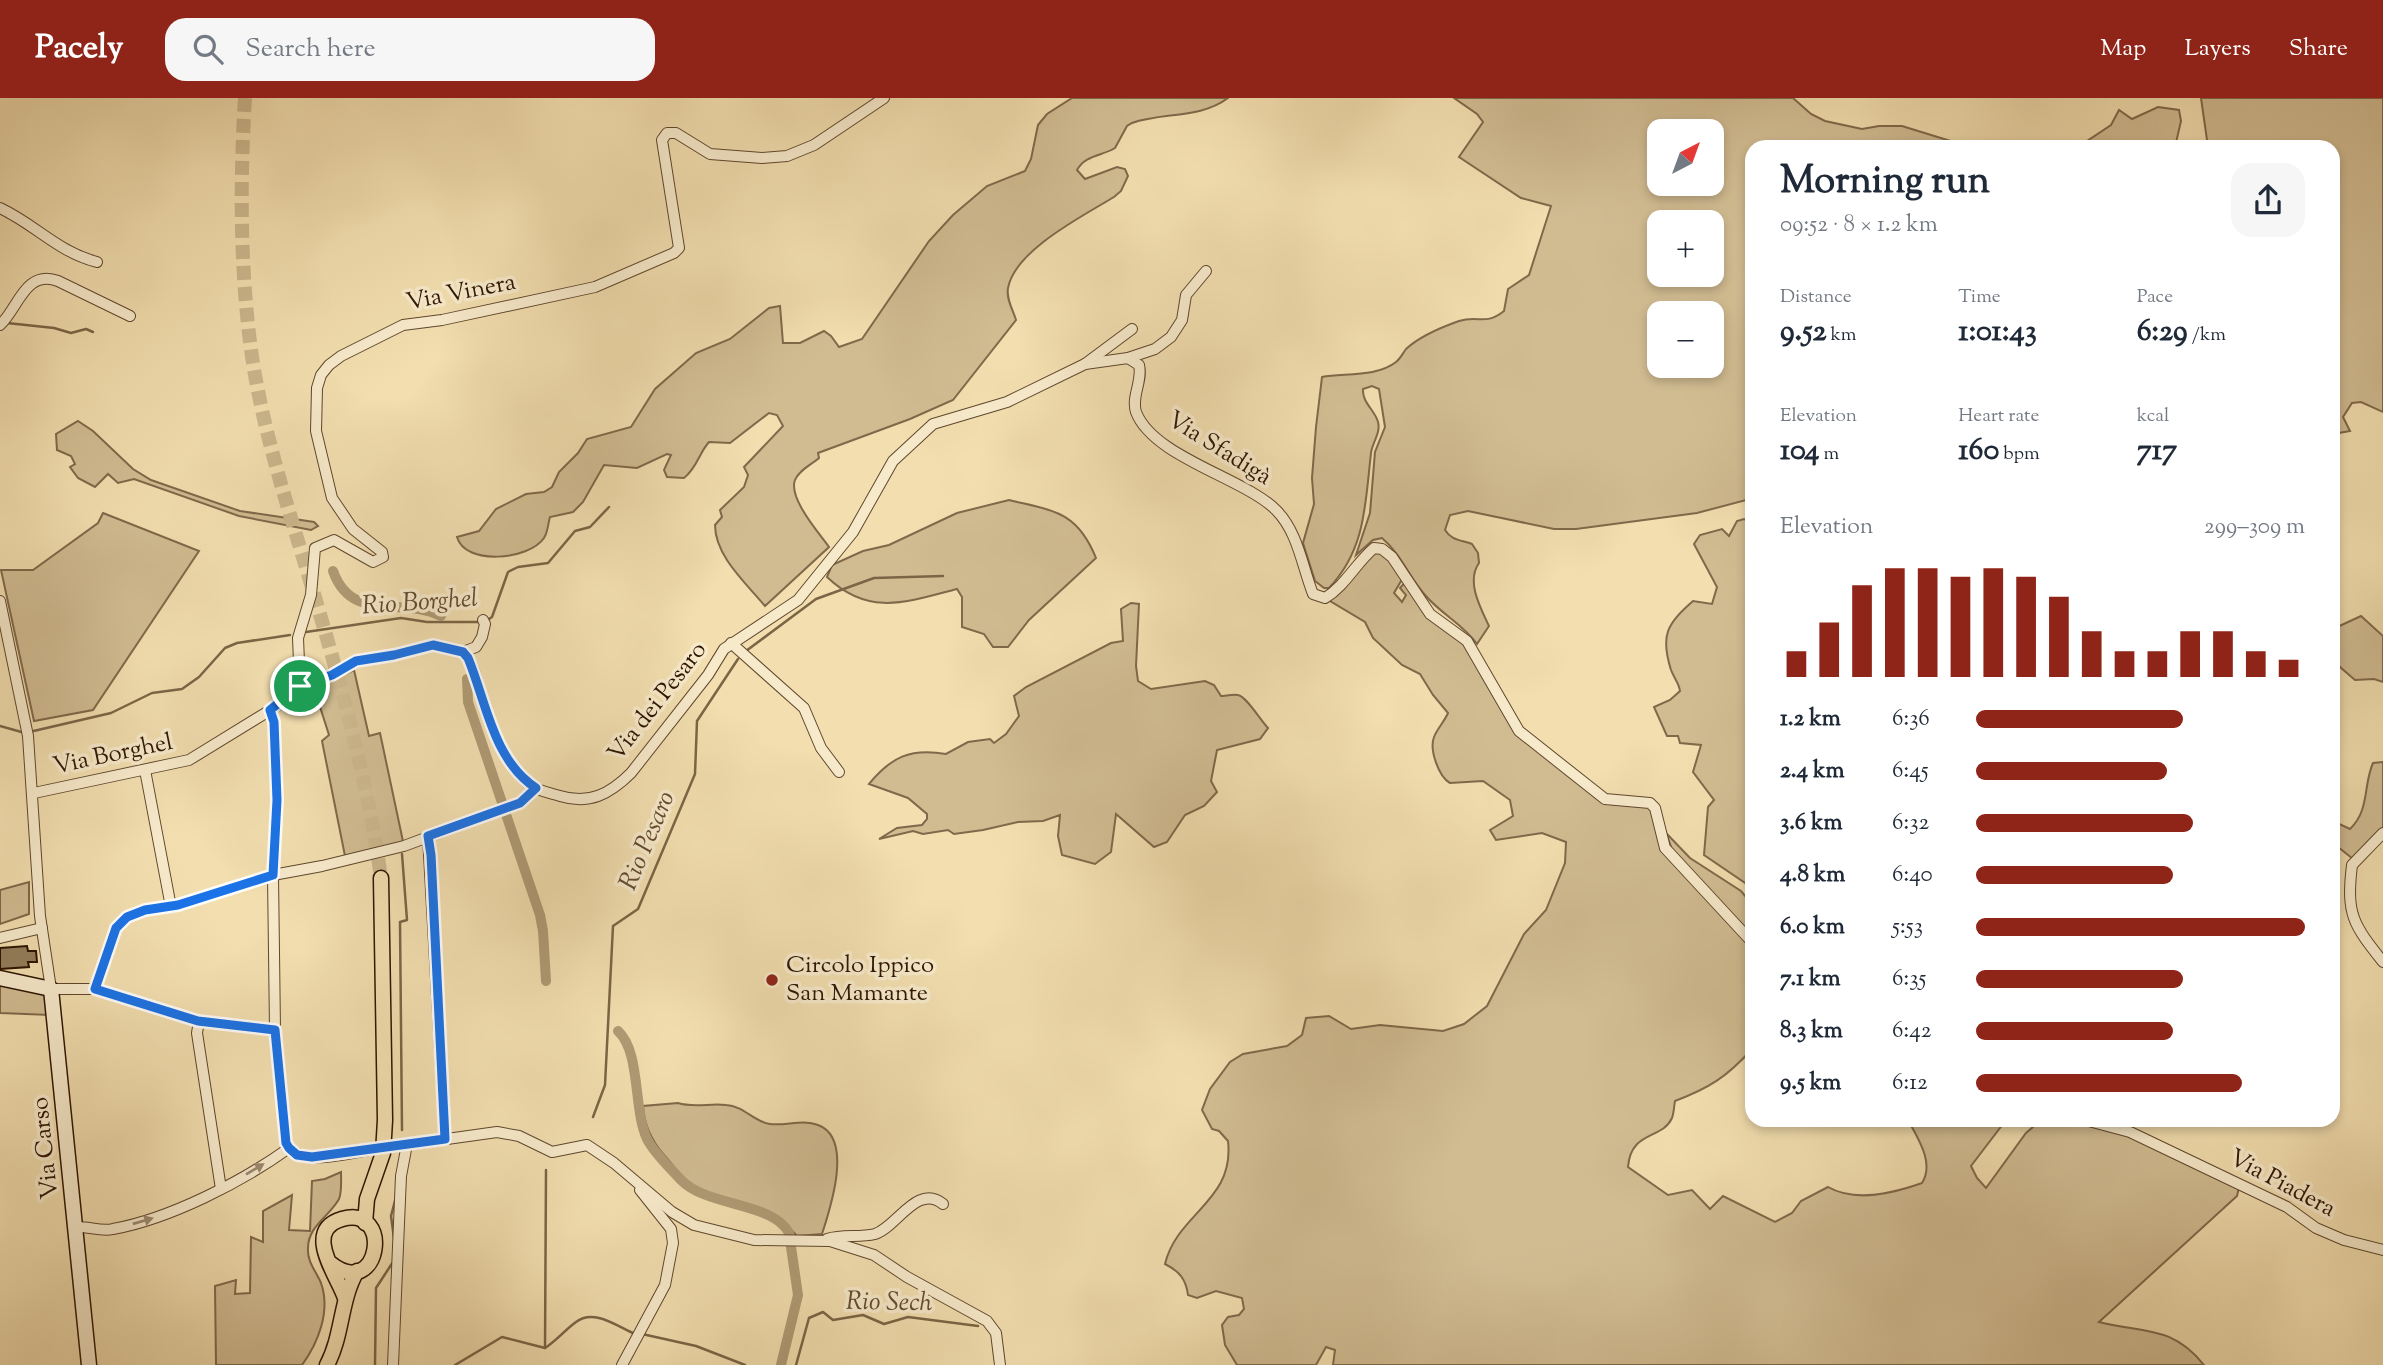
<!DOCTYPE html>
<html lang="en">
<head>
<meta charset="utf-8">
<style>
	:root { --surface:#fff; --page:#f6f6f7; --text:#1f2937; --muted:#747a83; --accent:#8f2418 }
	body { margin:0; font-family:"Sorts Mill Goudy",serif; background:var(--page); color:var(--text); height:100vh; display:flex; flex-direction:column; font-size:26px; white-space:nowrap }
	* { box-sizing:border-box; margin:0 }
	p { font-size:23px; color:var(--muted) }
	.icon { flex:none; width:38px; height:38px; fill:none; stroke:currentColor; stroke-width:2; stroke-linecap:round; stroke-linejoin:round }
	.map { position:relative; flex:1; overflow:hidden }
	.drawer { position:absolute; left:1745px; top:42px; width:595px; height:987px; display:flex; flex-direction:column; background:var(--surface); border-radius:21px; box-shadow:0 4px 10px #0003 }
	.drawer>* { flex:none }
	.needle { width:46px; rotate:41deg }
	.buttons { position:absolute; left:1647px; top:21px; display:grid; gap:14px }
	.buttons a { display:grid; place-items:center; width:77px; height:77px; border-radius:14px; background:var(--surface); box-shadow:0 4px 10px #0003; font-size:35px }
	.pin { position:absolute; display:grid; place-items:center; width:60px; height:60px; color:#fff; margin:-30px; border:4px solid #fff; border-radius:50%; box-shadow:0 2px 7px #0007 }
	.round { display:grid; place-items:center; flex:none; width:74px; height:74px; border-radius:21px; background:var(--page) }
	.summary { display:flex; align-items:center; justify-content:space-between; height:119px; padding:0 35px }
	h1 { font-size:38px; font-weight:800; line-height:52px }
	.figures { display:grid; grid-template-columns:repeat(3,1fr); gap:10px; height:119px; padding:7px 35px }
	.figures div { display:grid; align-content:center }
	.figures b { font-size:30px; font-weight:800 }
	.figures small { font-size:19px; font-weight:400 }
	.figures p { font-size:19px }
	.chart { height:196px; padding:14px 35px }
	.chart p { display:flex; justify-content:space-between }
	.chart svg { width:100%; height:126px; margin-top:7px; stroke:var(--accent); stroke-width:6 }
	ul { padding:0 35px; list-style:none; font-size:23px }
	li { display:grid; grid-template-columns:112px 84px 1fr; align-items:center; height:52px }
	li i { height:18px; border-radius:9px; background:var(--accent) }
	header { display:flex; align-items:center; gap:42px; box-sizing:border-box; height:98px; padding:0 35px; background:var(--accent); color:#fff }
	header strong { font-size:33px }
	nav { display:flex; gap:38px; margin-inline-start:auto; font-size:24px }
	.search { width:490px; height:63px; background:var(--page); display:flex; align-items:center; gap:18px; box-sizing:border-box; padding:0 24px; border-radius:21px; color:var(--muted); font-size:26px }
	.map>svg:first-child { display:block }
</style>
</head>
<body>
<header>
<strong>Pacely</strong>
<div class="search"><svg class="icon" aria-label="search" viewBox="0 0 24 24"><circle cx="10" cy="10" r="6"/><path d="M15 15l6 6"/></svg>Search here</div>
<nav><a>Map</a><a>Layers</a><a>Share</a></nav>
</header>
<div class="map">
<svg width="2383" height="1267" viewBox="0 0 2383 1267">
	<rect width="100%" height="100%" fill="#f2deaf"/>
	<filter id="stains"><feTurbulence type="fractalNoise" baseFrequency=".00286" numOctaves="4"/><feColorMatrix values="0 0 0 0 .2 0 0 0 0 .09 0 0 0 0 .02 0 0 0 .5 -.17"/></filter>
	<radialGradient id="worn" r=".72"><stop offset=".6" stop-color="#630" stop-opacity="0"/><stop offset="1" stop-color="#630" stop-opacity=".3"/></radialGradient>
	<g fill="#d1bc92" stroke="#80684a" stroke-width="2" fill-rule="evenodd">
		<path d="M1072,0H1228C1200,21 1163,14 1132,25L1127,28L1115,50C1102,58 1085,57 1077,72L1085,81L1117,69L1125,71L1128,78L1121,93L1114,99C1083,118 1015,152 1008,190C1006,201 1013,212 1016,222L953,302L910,321L818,355L819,360C811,367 799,372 795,382C788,400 819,435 829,449L765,508C746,485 715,458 715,427L722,419L720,412L744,389L748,377L744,369L783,328L777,317L769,315L730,345L709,344C699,355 697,370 684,380L667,379L664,372L671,357L667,356L637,370L604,367L583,404L573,414L550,419C548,425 548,434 544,440C529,462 465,468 457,439L479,433L496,411L526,396L544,394L552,389L559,374L578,355L587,341L631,329L655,291L696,255L730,241L769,210L780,208L783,245H800L824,233L831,238L839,249L862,241L929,143L953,117L987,88L1025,73L1031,61L1038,27L1047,16Z"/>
		<path d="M1454,0H1793L1811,16L1825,23L1862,31L1879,28H1902L1970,49H1752V406L1746,402L1697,415L1576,431H1554L1468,413L1450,417L1445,432C1451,442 1461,442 1472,446L1478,455L1479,465C1466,483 1480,509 1489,528L1477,546C1463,526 1441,516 1425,497C1409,479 1401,456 1382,440L1373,442L1356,457L1370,415L1375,354L1385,329L1379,291L1372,288L1363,291C1362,305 1375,312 1378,324C1381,335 1372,345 1371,355C1365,406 1366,451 1329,490H1324L1315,483L1303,445L1314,406L1312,380L1316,329L1322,279C1345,275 1377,279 1396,264C1400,261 1403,255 1406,251C1419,239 1442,229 1459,223C1479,217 1485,228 1504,213L1508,191L1529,177L1551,108L1521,100L1459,59L1483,24L1477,16ZM1659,33H1712V86H1659ZM1659,124H1712V177H1659ZM1659,215H1712V268H1659Z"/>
		<path d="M2201,0H2383V314L2361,304L2352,305L2343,319L2350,333L2333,336V49H2208Z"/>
		<path d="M2158,9L2179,12L2181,23L2175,49H2078L2111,27L2119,12L2132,21Z"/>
		<path d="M78,323L93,333L133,371L151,382L240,413L314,424L318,428L311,432L239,418L134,381L118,385L108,376L95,389L78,380L70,369L75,366L71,358L57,352L56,336Z"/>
		<path d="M1009,402C1054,413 1077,413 1096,460L1029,522L1008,549H993L984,536L962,529V499L957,491C907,504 869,519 827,479L832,467L863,453L889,447L957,415Z"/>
		<path d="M103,415L199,453L93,612L34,623L1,472H33L98,425Z"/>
		<path d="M1744,421L1752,426V793L1748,787L1704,757L1708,709L1714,702L1693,674L1701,647L1680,645L1678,638H1667L1654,609L1670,602L1680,593C1679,585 1674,580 1671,572C1660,537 1667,526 1693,503L1712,506L1717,489L1694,446L1700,437L1722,431L1729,438L1737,423Z"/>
		<path d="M1382,451L1404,478L1394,495L1402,504L1406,497L1400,490L1407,482L1428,510L1455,531L1516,628L1593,695L1650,705L1662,742L1752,844V951C1727,979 1709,990 1675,1003C1674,1008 1674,1015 1672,1020C1662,1042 1631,1032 1628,1069L1668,1097L1692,1092L1710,1111L1723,1098L1775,1124L1792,1115L1801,1103L1828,1089C1856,1105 1894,1095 1922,1085C1935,1065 1917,1039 1908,1022H2006L1971,1068L1977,1080L1986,1090L2026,1035L2041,1022H2083L2119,1031L2240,1085L2237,1098L2099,1224C2143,1235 2172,1227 2204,1267H1333L1335,1252L1326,1249L1316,1267H1237L1225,1247L1222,1227L1228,1219L1239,1217L1244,1211L1242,1200L1216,1193L1197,1200L1188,1197C1186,1181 1179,1173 1165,1166C1177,1115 1235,1103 1228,1043L1219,1033L1212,1031L1202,1012L1210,991L1230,964L1243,956L1287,948L1302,937L1306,920L1329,918L1351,931L1380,927L1443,933L1464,926L1487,908L1524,836L1546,812L1565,765L1566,744L1542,735L1496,742L1490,732L1513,718L1510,702L1483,683L1450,685C1439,679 1429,652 1434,639C1437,631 1444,624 1448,615L1433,597L1420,576L1402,567L1373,540L1365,524L1325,500L1363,459Z"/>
		<path d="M1131,505L1139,506L1136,568L1138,583L1151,591L1205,583L1214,587L1221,598C1225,598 1233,596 1238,597C1246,598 1261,623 1268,630L1260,641L1217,652L1211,683L1217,694L1204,708L1185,717L1167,744L1154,749L1116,716L1111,754L1095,766L1062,757L1058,738L1060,717L1043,723L1018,724L983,732L954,736L948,732L923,736L913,733L879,741L897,730L922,727L927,721V716L908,700L869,686C891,659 910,650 946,656L968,644L990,641L994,645L1006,636L1019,618L1014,598L1026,589L1111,545L1123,543L1121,511Z"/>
		<path d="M2361,518L2383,538V584L2374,581L2355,582L2333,563V531Z"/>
		<path d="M354,572L369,638L380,635L404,748L346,763L322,643L329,637L313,587L328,584Z"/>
		<path d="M2383,664V735L2370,742L2353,761L2333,745V723L2350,731C2370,712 2363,687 2373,665Z"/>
		<path d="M1666,735L1690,760L1741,793L1752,806V837L1673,754Z"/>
		<path d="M29,784V816L0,826V792Z"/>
		<path d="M0,886L42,895L46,900L50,917L0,915Z"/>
		<path d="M678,1005C693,1010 711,1005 726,1007C744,1008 754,1024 770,1026C786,1028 803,1021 818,1027C854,1040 830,1111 822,1136L797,1138C770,1105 728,1111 695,1089C683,1082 674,1068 664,1057C652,1043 644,1028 643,1008Z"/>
		<path d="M341,1074C341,1081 342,1094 339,1101C329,1119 308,1128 308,1150C307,1164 316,1173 321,1185C331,1213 318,1245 302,1267H216L215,1188L236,1182L235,1196L250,1195L251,1139L263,1144V1113L292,1097L289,1132L310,1133L312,1083L325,1081Z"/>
	</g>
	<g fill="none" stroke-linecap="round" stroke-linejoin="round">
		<g stroke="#7b6546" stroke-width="2.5">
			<path d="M7,225L54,230L71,235L86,231L93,234"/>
			<path d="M486,523L492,519L508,474L518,469L548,465L575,433L590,429L609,409"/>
			<path d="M306,534L401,520L427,524H480"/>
			<path d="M746,553L816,501L874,480L943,478"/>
			<path d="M0,628L25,635L111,615L152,595L182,591L199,579L225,550L237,545L290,537"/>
			<path d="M402,756L407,822L400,824L402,1032"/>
			<path d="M593,1019L605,987L613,828L638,811L695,676L697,623L738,561"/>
			<path d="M394,1140L391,1118L396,1099"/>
			<path d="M642,1236L696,1248L745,1267"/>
			<path d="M545,1250L546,1072"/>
			<path d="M375,1267L376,1190L393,1164"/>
			<path d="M455,1267L502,1239L545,1250C557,1242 565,1232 576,1224C594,1210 618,1229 635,1236"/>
			<path d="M796,1267L809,1220L823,1214L833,1222L863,1217L884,1226L908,1219L978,1228"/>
		</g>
		<g stroke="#af9a74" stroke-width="10">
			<path d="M333,473C352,526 402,498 441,518"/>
			<path d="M467,581L468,604L540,817L543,833L546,883"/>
			<path d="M618,933C641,954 633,1011 647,1041C654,1055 670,1070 681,1082C707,1109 773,1104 789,1135L798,1197L781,1267"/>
		</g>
	</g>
	<path fill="#947e5c" stroke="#2e1502" stroke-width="2" d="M27,848L28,853H36L37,864H28L29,869L0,871V850Z"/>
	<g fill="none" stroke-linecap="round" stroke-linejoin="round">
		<path stroke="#cbb68c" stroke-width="14" stroke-dasharray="14 7" stroke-linecap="butt" d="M245,0C240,81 240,164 250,244C260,323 285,400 308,476C338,576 367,677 381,780"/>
		<defs>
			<g id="street">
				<path d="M0,110C36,127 58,154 97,164"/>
				<path d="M0,227C18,211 25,171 58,183L130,218"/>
				<path d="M1128,260L1155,251L1171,239L1182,222L1186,197L1206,173"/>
				<path d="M1085,266L1132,231"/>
				<path d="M0,503L28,638L40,818L51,891H95L199,923L275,932"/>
				<path d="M731,545L804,610L821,650L839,674"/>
				<path d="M463,554C474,566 477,583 481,598C489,627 505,666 530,687C538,693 550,695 560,698C589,707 610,696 631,675L708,577L724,551L798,502L853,434L893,363L933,326L1007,304L1085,266L1128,260L1139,267C1143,283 1131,298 1136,314C1153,359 1244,380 1276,412C1298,434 1302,468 1313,496L1325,500C1345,488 1356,465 1374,450L1382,451L1392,459L1430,516L1467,543L1519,633L1605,701L1650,705L1655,710L1665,750L1752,844"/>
				<path d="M300,588L298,540L311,497L315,450L334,442L373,464L383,459L382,454L353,431L332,400L316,333L317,290L321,277L329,267L341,258L403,227L442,222L595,189L674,155L679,150L662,42L667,35H676L710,56L762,60L787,58L814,47L884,0"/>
				<path d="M270,613L274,624L277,702L273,777L275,932L286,1045C297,1071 353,1054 375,1051"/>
				<path d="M145,672L171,809"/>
				<path d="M34,695L189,662L277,608L300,588L332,577L356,563L394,557L433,547L463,554L476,549L482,539L485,526L483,522"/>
				<path d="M2383,735L2352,767C2346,817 2353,826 2383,864"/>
				<path d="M428,739L445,1041"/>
				<path d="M0,840L42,830"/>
				<path d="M95,891L116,830L127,819L145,812L179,807L273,777L322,768L404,748L519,705L536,690"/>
				<path d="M199,923L197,935L221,1091"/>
				<path d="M2085,1022L2130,1034L2287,1109L2316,1130L2344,1142L2383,1152"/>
				<path d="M390,1049L497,1034L519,1038L552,1054L587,1047L614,1065L672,1114L694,1127L754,1142L830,1143L874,1157L907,1179L987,1223L996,1235L1000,1267"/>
				<path d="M76,1129C88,1128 101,1134 113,1131C169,1121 242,1084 289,1050"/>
				<path d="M827,1141C843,1136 859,1140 875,1136C897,1129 917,1085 943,1106"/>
				<path d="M393,1267L401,1078L407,1046"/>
				<path d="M622,1267L665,1187L673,1145L671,1131L640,1092"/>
			</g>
			<path id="secondary" d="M0,880L51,891L89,1267"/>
			<g id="primary">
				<path d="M365,1125L367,1101L383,1055L385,1022L381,780"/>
				<path d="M330,1165C380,1205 394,1106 342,1121C302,1133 338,1178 345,1200"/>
				<path d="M327,1267C343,1237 340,1202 357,1173"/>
			</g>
		</defs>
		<use href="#street" stroke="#5f472d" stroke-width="12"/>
		<use href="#secondary" stroke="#2e1502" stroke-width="17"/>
		<use href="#primary" stroke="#2e1502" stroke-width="17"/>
		<use href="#street" stroke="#f7eacb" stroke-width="10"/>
		<use href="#secondary" stroke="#f7eacb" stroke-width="14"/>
		<use href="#primary" stroke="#f2deaf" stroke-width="14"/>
		<defs>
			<path id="street-bridge" d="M375,1051L390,1049"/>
		</defs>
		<use href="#street-bridge" stroke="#5f472d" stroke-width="12" stroke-linecap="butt"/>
		<use href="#street-bridge" stroke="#f7eacb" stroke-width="10"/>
	</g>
	<defs><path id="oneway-solid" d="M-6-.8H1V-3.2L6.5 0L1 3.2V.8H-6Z" transform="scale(1.75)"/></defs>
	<g fill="#9d8a71">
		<use href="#oneway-solid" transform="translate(255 1071) rotate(-31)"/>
		<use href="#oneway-solid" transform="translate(143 1123) rotate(-16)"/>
	</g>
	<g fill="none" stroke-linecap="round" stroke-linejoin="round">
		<defs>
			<path id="route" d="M433,547L463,554L468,560C486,603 493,662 536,690L520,705L428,738L431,757L445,1041L312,1059L297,1057L289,1050L286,1045L275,932L198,923L95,891L116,830L127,819L145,812L178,807L273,777L277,702L274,624L270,612L300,588L332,577L356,563L394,557Z"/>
		</defs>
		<use href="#route" stroke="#fff" stroke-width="14"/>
		<use href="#route" stroke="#1a73e8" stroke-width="9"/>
	</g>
	<circle fill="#8f2418" stroke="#f7eacb" stroke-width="2.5" cx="772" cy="882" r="7"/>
	<g text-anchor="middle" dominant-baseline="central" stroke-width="7" stroke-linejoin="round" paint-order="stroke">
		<g font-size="24" fill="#2e1502" stroke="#f7eacb">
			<text transform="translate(461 195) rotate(-11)">Via Vinera</text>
			<text transform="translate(1219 351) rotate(32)">Via Sfadigà</text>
			<text transform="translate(658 604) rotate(-52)">Via dei Pesaro</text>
			<text transform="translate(113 657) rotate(-12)">Via Borghel</text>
			<text transform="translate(46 1050) rotate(-96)">Via Carso</text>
			<text transform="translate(2282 1086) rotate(28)">Via Piadera</text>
		</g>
		<g font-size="24" fill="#2e1502" stroke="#f7eacb" text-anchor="start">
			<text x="786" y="868">Circolo Ippico<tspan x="786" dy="28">San Mamante</tspan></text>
		</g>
		<g font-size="26" font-style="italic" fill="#624a30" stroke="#f7eacb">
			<text transform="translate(420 505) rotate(-4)">Rio Borghel</text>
			<text transform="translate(648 743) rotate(-67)">Rio Pesaro</text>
			<text transform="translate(889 1205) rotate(1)">Rio Sech</text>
		</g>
	</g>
	<rect width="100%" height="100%" filter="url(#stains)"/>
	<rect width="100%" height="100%" fill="url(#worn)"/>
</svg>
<div class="buttons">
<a><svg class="needle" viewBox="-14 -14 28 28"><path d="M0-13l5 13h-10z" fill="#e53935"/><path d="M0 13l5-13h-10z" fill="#747a83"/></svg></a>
<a>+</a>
<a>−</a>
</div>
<div class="pin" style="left:300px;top:588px;background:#1e9e55"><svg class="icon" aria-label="arrive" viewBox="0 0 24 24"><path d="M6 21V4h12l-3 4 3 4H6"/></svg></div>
<section class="drawer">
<div class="summary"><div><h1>Morning run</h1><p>09:52 · 8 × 1.2 km</p></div><a class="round"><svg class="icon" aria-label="share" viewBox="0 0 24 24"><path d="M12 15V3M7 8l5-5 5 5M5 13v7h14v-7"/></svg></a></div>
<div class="figures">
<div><p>Distance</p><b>9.52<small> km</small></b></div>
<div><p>Time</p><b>1:01:43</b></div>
<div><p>Pace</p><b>6:29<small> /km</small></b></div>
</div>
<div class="figures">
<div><p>Elevation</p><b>104<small> m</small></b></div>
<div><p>Heart rate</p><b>160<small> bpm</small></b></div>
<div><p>kcal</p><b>717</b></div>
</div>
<div class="chart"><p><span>Elevation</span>299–309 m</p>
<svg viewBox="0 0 160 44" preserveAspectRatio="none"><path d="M5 44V35M15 44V25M25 44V12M35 44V6M45 44V6M55 44V9M65 44V6M75 44V9M85 44V16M95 44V28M105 44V35M115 44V35M125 44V28M135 44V28M145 44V35M155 44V38"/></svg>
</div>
<ul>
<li><b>1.2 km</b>6:36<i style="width:63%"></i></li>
<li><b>2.4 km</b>6:45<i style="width:58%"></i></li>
<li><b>3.6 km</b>6:32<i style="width:66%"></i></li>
<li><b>4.8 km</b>6:40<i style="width:60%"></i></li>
<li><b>6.0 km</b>5:53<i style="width:100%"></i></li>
<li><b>7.1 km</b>6:35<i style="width:63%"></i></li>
<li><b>8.3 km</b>6:42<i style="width:60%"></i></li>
<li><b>9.5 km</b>6:12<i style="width:81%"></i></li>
</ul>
</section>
</div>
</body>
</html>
